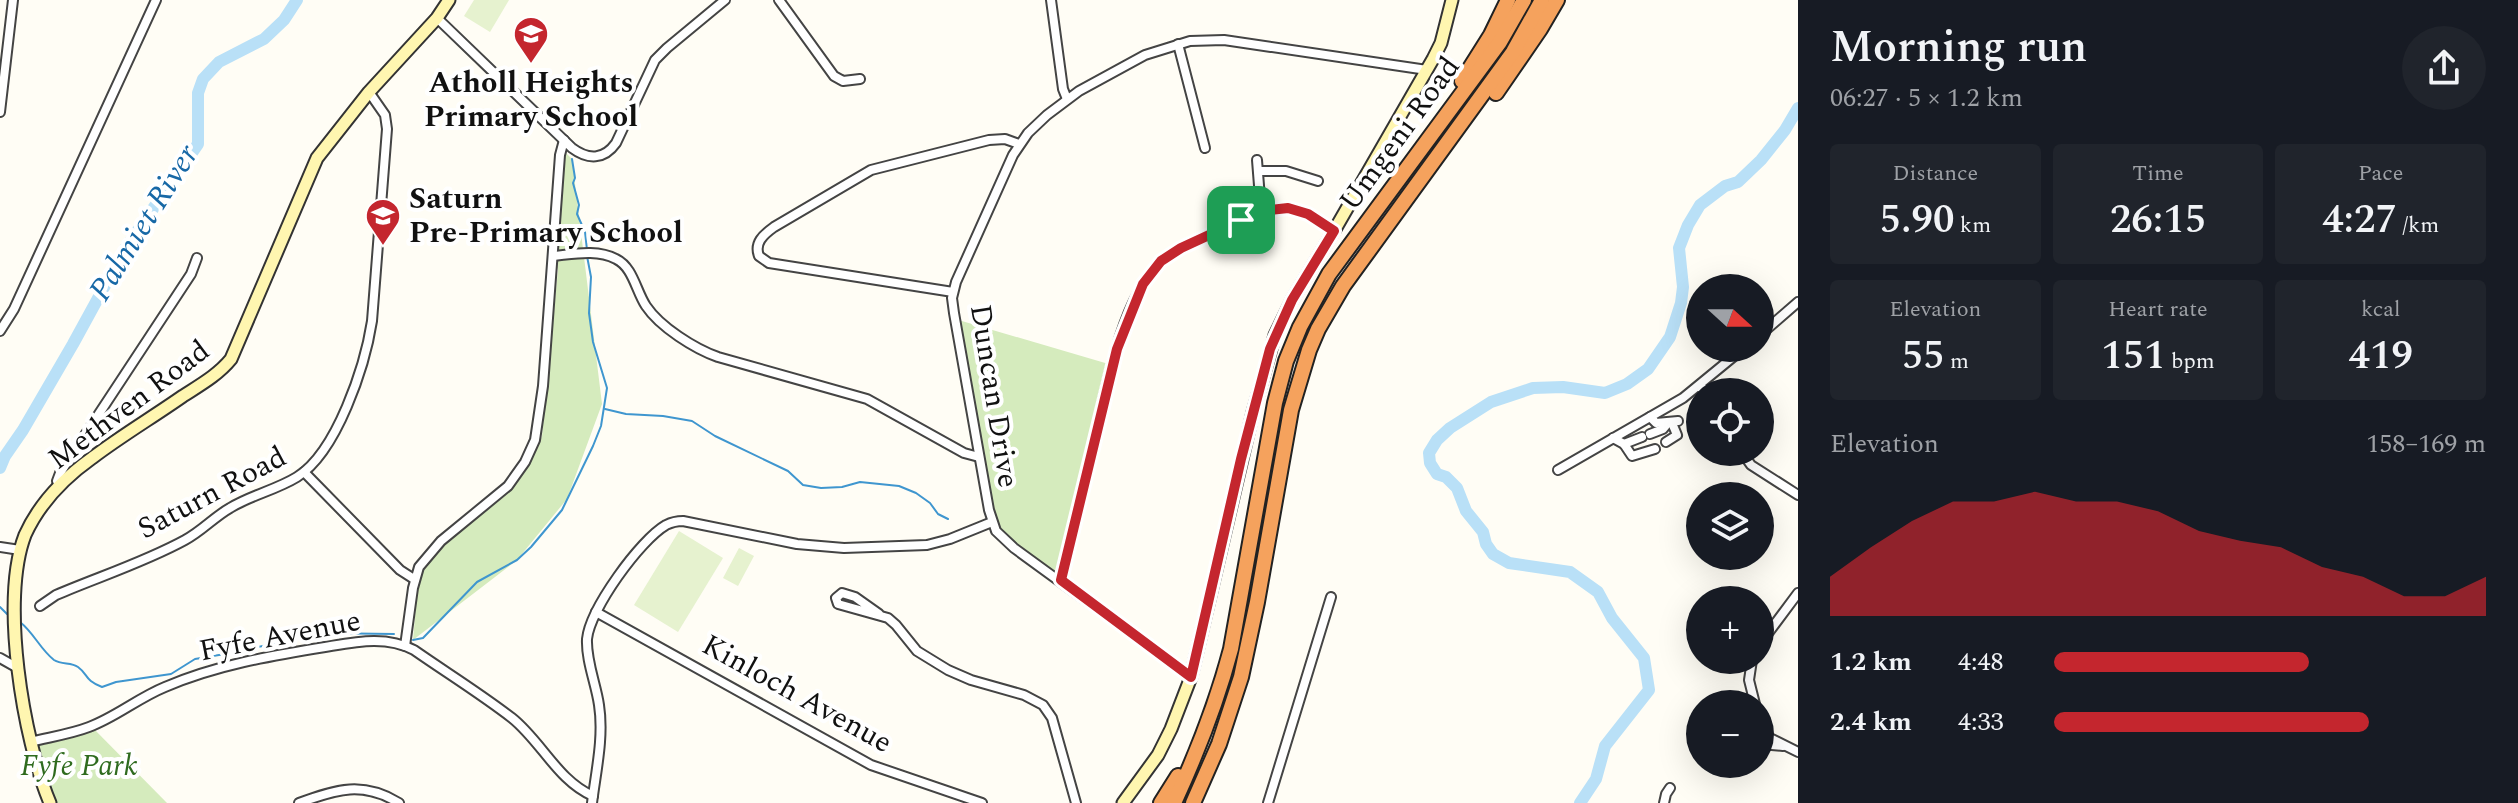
<!DOCTYPE html>
<html lang="en">
<head>
<meta charset="utf-8">
<style>
	:root { --surface:#171b24; --page:#20242c; --text:#f1f3f6; --muted:#9ea1a6; --accent:#c4262e }
	body { margin:0; font-family:Spectral,serif; background:var(--page); color:var(--text); height:100vh; display:flex; flex-direction:column; font-size:30px; white-space:nowrap }
	* { box-sizing:border-box; margin:0 }
	p { font-size:26px; color:var(--muted) }
	.icon { flex:none; width:44px; height:44px; fill:none; stroke:currentColor; stroke-width:2; stroke-linecap:round; stroke-linejoin:round }
	.map { position:relative; flex:1; overflow:hidden }
	.drawer { display:flex; flex-direction:column; background:var(--surface); width:720px }
	.drawer>* { flex:none }
	.needle { width:52px; rotate:111deg }
	.buttons { position:absolute; left:1686px; top:274px; display:grid; gap:16px }
	.buttons a { display:grid; place-items:center; width:88px; height:88px; border-radius:50%; background:var(--surface); box-shadow:0 8px 32px #0002; font-size:40px }
	.pin { position:absolute; display:grid; place-items:center; width:68px; height:68px; color:#fff; margin:-34px; border-radius:16px; box-shadow:0 4px 12px #0006 }
	.round { display:grid; place-items:center; flex:none; width:84px; height:84px; border-radius:42px; background:var(--page) }
	.overview { display:flex; align-items:center; justify-content:space-between; height:136px; padding:0 32px }
	h1 { font-size:44px; font-weight:600; line-height:60px }
	.stats { display:grid; grid-template-columns:repeat(3,1fr); gap:12px; height:136px; padding:8px 32px }
	.stats div { display:grid; align-content:center; border-radius:8px; background:var(--page); text-align:center }
	.stats b { font-size:40px; font-weight:600 }
	.stats small { font-size:22px; font-weight:400 }
	.stats p { font-size:22px }
	.chart { height:224px; padding:16px 32px }
	.chart p { display:flex; justify-content:space-between }
	.chart svg { width:100%; height:144px; margin-top:8px; fill:var(--accent); opacity:.7 }
	ul { padding:0 32px; list-style:none; font-size:26px }
	li { display:grid; grid-template-columns:128px 96px 1fr; align-items:center; height:60px }
	li i { height:20px; border-radius:10px; background:var(--accent) }
	main { display:flex; flex:1; min-height:0 }
	.map>svg:first-child { display:block }
</style>
</head>
<body>
<main>
<div class="map">
<svg width="1798" height="803" viewBox="0 0 1798 803">
	<rect width="100%" height="100%" fill="#fffdf5"/>
	<g fill="#d5ebbd">
		<path d="M562,149L572,159L602,404L567,499L517,560L413,640L417,593L424,567L450,540L507,494L524,473L542,436L558,270L553,256Z"/>
		<path d="M955,319L1112,365L1061,580L1005,541L992,522Z"/>
		<path d="M91,726L167,803H51L30,741Z"/>
	</g>
	<g fill="#e6f2cf">
		<path d="M474,0H509L490,32L464,16Z"/>
		<path d="M679,531L723,558L678,632L634,605Z"/>
		<path d="M739,548L754,556L738,586L723,578Z"/>
	</g>
	<g fill="none" stroke-linecap="round" stroke-linejoin="round">
		<g stroke="#3f96cf" stroke-width="2">
			<path d="M572,159L575,178L573,183L579,205L577,214L585,232L587,250"/>
			<path d="M605,409L626,414L663,416L692,421L715,436L788,471L803,485L821,488L842,487L860,482L899,486L916,493L930,503L938,514L948,519"/>
			<path d="M0,607L7,614"/>
			<path d="M20,622C34,633 40,649 54,660C62,665 71,662 78,667C89,675 84,680 102,687L116,682L171,674L195,659L237,652L318,633L394,634"/>
			<path d="M413,640L423,638L477,582L517,560L531,547L562,510L593,446L601,426L607,388L593,342L589,313L591,277L587,256"/>
		</g>
		<g stroke="#b9e0f7" stroke-width="12">
			<path d="M0,468L5,456L23,430L73,344L125,249L198,144V93L203,79L219,62L264,39L284,20L297,0"/>
			<path d="M1580,803L1596,779L1605,746L1649,690L1644,658L1612,618L1598,592L1570,572L1509,563L1493,554L1486,544L1483,532L1466,511L1457,488L1446,477L1437,474L1430,463L1429,453L1437,440L1450,428L1491,402L1533,388L1563,387L1605,393L1627,384L1648,369L1670,337L1681,303L1683,287L1679,248L1688,225L1700,205L1725,186L1738,182L1761,160L1785,130L1798,108"/>
		</g>
		<defs>
			<g id="street">
				<path d="M779,0L834,76L843,81L860,79"/>
				<path d="M1051,0L1063,89L1067,99"/>
				<path d="M437,18L572,148C588,160 604,160 616,143L655,60L667,48L725,0"/>
				<path d="M1178,44L1205,148"/>
				<path d="M0,112L13,0"/>
				<path d="M1257,160L1261,211"/>
				<path d="M1258,171H1286L1318,181"/>
				<path d="M553,256C574,254 597,249 616,259C633,267 636,291 646,306C660,327 695,349 718,357L867,399L964,453L979,457"/>
				<path d="M953,292L769,263L759,256C754,243 763,235 774,227L871,170L989,140L1005,139L1019,144"/>
				<path d="M0,331L14,309L156,0"/>
				<path d="M1760,335L1798,302"/>
				<path d="M1699,387L1712,392"/>
				<path d="M1650,417L1656,423L1678,421"/>
				<path d="M1650,434L1663,429L1668,423"/>
				<path d="M1613,438L1624,444L1632,456L1655,449"/>
				<path d="M1666,442L1677,435L1672,423"/>
				<path d="M1624,444L1642,437"/>
				<path d="M1746,452V458L1751,465L1798,495"/>
				<path d="M1558,470L1683,398L1744,348"/>
				<path d="M304,472L400,570L414,579"/>
				<path d="M59,485L57,481L60,473L191,274L197,258"/>
				<path d="M0,547L20,550"/>
				<path d="M1061,580C1071,537 1082,494 1092,450C1105,395 1119,304 1159,263C1178,245 1206,236 1229,225C1277,203 1290,200 1334,231"/>
				<path d="M40,606L56,595C98,577 145,562 185,540C202,531 214,517 230,508C251,495 276,490 297,477C337,452 365,366 372,321L387,129L385,115L369,92"/>
				<path d="M596,612L871,765L982,803"/>
				<path d="M879,614L855,597L842,593L836,598L838,604L888,618L896,625L917,651L948,670L971,680L1024,695L1043,705L1052,718L1076,803"/>
				<path d="M1760,644L1798,593"/>
				<path d="M405,646L413,588L419,567L441,541L508,486L525,462L535,440L543,386L560,155L564,140"/>
				<path d="M0,658L16,667"/>
				<path d="M1752,660L1749,680L1755,704"/>
				<path d="M1191,677L1014,548L996,531L989,510L954,313L952,298L956,282L1013,155L1028,133L1047,115L1079,91L1145,55L1190,41L1224,40L1427,70"/>
				<path d="M1742,703V704"/>
				<path d="M1760,719L1768,737L1798,752"/>
				<path d="M30,742C50,737 71,734 89,727C116,717 138,698 165,687C216,665 270,656 325,647C355,642 386,635 414,650C447,673 481,694 512,718C541,741 558,781 593,796"/>
				<path d="M1760,744L1783,746"/>
				<path d="M299,803C337,789 363,781 399,803"/>
				<path d="M592,803C596,771 604,737 599,705C596,684 586,661 587,639C590,609 640,540 666,525C672,522 677,521 683,521L797,544L844,548L927,545L950,539L992,522"/>
				<path d="M1268,803L1331,597"/>
				<path d="M1664,803L1666,794L1670,788"/>
			</g>
			<g id="secondary">
				<path d="M50,803C23,739 0,600 25,535C39,504 64,478 92,458C121,436 153,417 183,396C200,385 218,375 231,359L317,158L369,92L437,18L449,0"/>
				<path d="M1123,803L1158,755L1171,729L1191,677L1253,412L1275,335L1292,300L1334,231L1433,59L1441,43L1452,0"/>
			</g>
			<g id="highway">
				<path d="M1462,81L1491,35L1508,0"/>
				<path d="M1496,93L1540,29L1557,0"/>
				<path d="M1161,803L1178,776"/>
				<path d="M1174,803C1197,753 1217,702 1231,649L1275,403L1286,361L1300,327L1329,274L1500,42L1524,0"/>
				<path d="M1193,803L1219,744L1241,677L1257,602L1291,410L1309,350L1318,329L1343,286L1513,52L1542,0"/>
			</g>
		</defs>
		<use href="#street" stroke="#444" stroke-width="12"/>
		<use href="#secondary" stroke="#333" stroke-width="15"/>
		<use href="#highway" stroke="#222" stroke-width="18"/>
		<use href="#street" stroke="#fff" stroke-width="8"/>
		<use href="#secondary" stroke="#fff6b0" stroke-width="11"/>
		<use href="#highway" stroke="#f5a25d" stroke-width="14"/>
	</g>
	<g fill="none" stroke-linecap="round" stroke-linejoin="round">
		<defs>
			<path id="route" d="M1288,208L1308,214L1334,231L1292,300L1270,349L1241,459L1191,677L1061,580L1117,349L1143,284L1161,261L1181,248L1261,211Z"/>
		</defs>
		<use href="#route" stroke="#fff" stroke-width="16"/>
		<use href="#route" stroke="#c4262e" stroke-width="10"/>
	</g>
	<defs>
		<symbol id="school-pin" viewBox="-11 -11 22 30"><path d="M0 17L-7.5 6A9.5 9.5 0 1 1 7.5 6Z" fill="#c4262e" stroke="#fff"/><path d="M0-5L7-2L0 1L-7-2ZM-4 1L0 2.5L4 1V4Q0 6-4 4Z" fill="#fff"/></symbol>
	</defs>
	<g fill-rule="evenodd">
		<use href="#school-pin" x="511" y="14" width="40" height="54"/>
		<use href="#school-pin" x="363" y="196" width="40" height="54"/>
	</g>
	<g text-anchor="middle" dominant-baseline="central" stroke-width="8" stroke-linejoin="round" paint-order="stroke">
		<g font-size="30" font-weight="bold" fill="#111" stroke="#fff">
			<text x="531" y="83">Atholl Heights<tspan x="531" dy="34">Primary School</tspan></text>
			<text x="409" y="199" text-anchor="start">Saturn<tspan x="409" dy="34">Pre-Primary School</tspan></text>
		</g>
		<g font-size="30" fill="#111" stroke="#fff">
			<text transform="translate(1400 134) rotate(-54)">Umgeni Road</text>
			<text transform="translate(994 396) rotate(81)">Duncan Drive</text>
			<text transform="translate(129 405) rotate(-37)">Methven Road</text>
			<text transform="translate(212 493) rotate(-28)">Saturn Road</text>
			<text transform="translate(280 636) rotate(-11)">Fyfe Avenue</text>
			<text transform="translate(797 694) rotate(29)">Kinloch Avenue</text>
		</g>
		<g font-size="30" font-style="italic" fill="#2f6b1f" stroke="#fff">
			<text x="79" y="766">Fyfe Park</text>
		</g>
		<g font-size="32" font-style="italic" fill="#1768a6" stroke="#fff">
			<text transform="translate(144 223) rotate(-58)">Palmiet River</text>
		</g>
	</g>
</svg>
<div class="buttons">
<a><svg class="needle" viewBox="-14 -14 28 28"><path d="M0-13l5 13h-10z" fill="#e53935"/><path d="M0 13l5-13h-10z" fill="#9ea1a6"/></svg></a>
<a><svg class="icon" aria-label="locate" viewBox="0 0 24 24"><circle cx="12" cy="12" r="6"/><path d="M12 2v4M12 18v4M2 12h4M18 12h4"/></svg></a>
<a><svg class="icon" aria-label="layers" viewBox="0 0 24 24"><path d="M12 4l9 5-9 5-9-5zM3 14l9 5 9-5"/></svg></a>
<a>+</a>
<a>−</a>
</div>
<div class="pin" style="left:1241px;top:220px;background:#1e9e55"><svg class="icon" aria-label="arrive" viewBox="0 0 24 24"><path d="M6 21V4h12l-3 4 3 4H6"/></svg></div>
</div>
<section class="drawer">
<div class="overview"><div><h1>Morning run</h1><p>06:27 · 5 × 1.2 km</p></div><a class="round"><svg class="icon" aria-label="share" viewBox="0 0 24 24"><path d="M12 15V3M7 8l5-5 5 5M5 13v7h14v-7"/></svg></a></div>
<div class="stats">
<div><p>Distance</p><b>5.90<small> km</small></b></div>
<div><p>Time</p><b>26:15</b></div>
<div><p>Pace</p><b>4:27<small> /km</small></b></div>
</div>
<div class="stats">
<div><p>Elevation</p><b>55<small> m</small></b></div>
<div><p>Heart rate</p><b>151<small> bpm</small></b></div>
<div><p>kcal</p><b>419</b></div>
</div>
<div class="chart"><p><span>Elevation</span>158–169 m</p>
<svg viewBox="0 0 160 44" preserveAspectRatio="none"><path d="M0 44V32L10 23L20 15L30 9L40 9L50 6L60 9L70 9L80 12L90 18L100 21L110 23L120 29L130 32L140 38L150 38L160 32V44z"/></svg>
</div>
<ul>
<li><b>1.2 km</b>4:48<i style="width:59%"></i></li>
<li><b>2.4 km</b>4:33<i style="width:73%"></i></li>
</ul>
</section>
</main>
</body>
</html>
